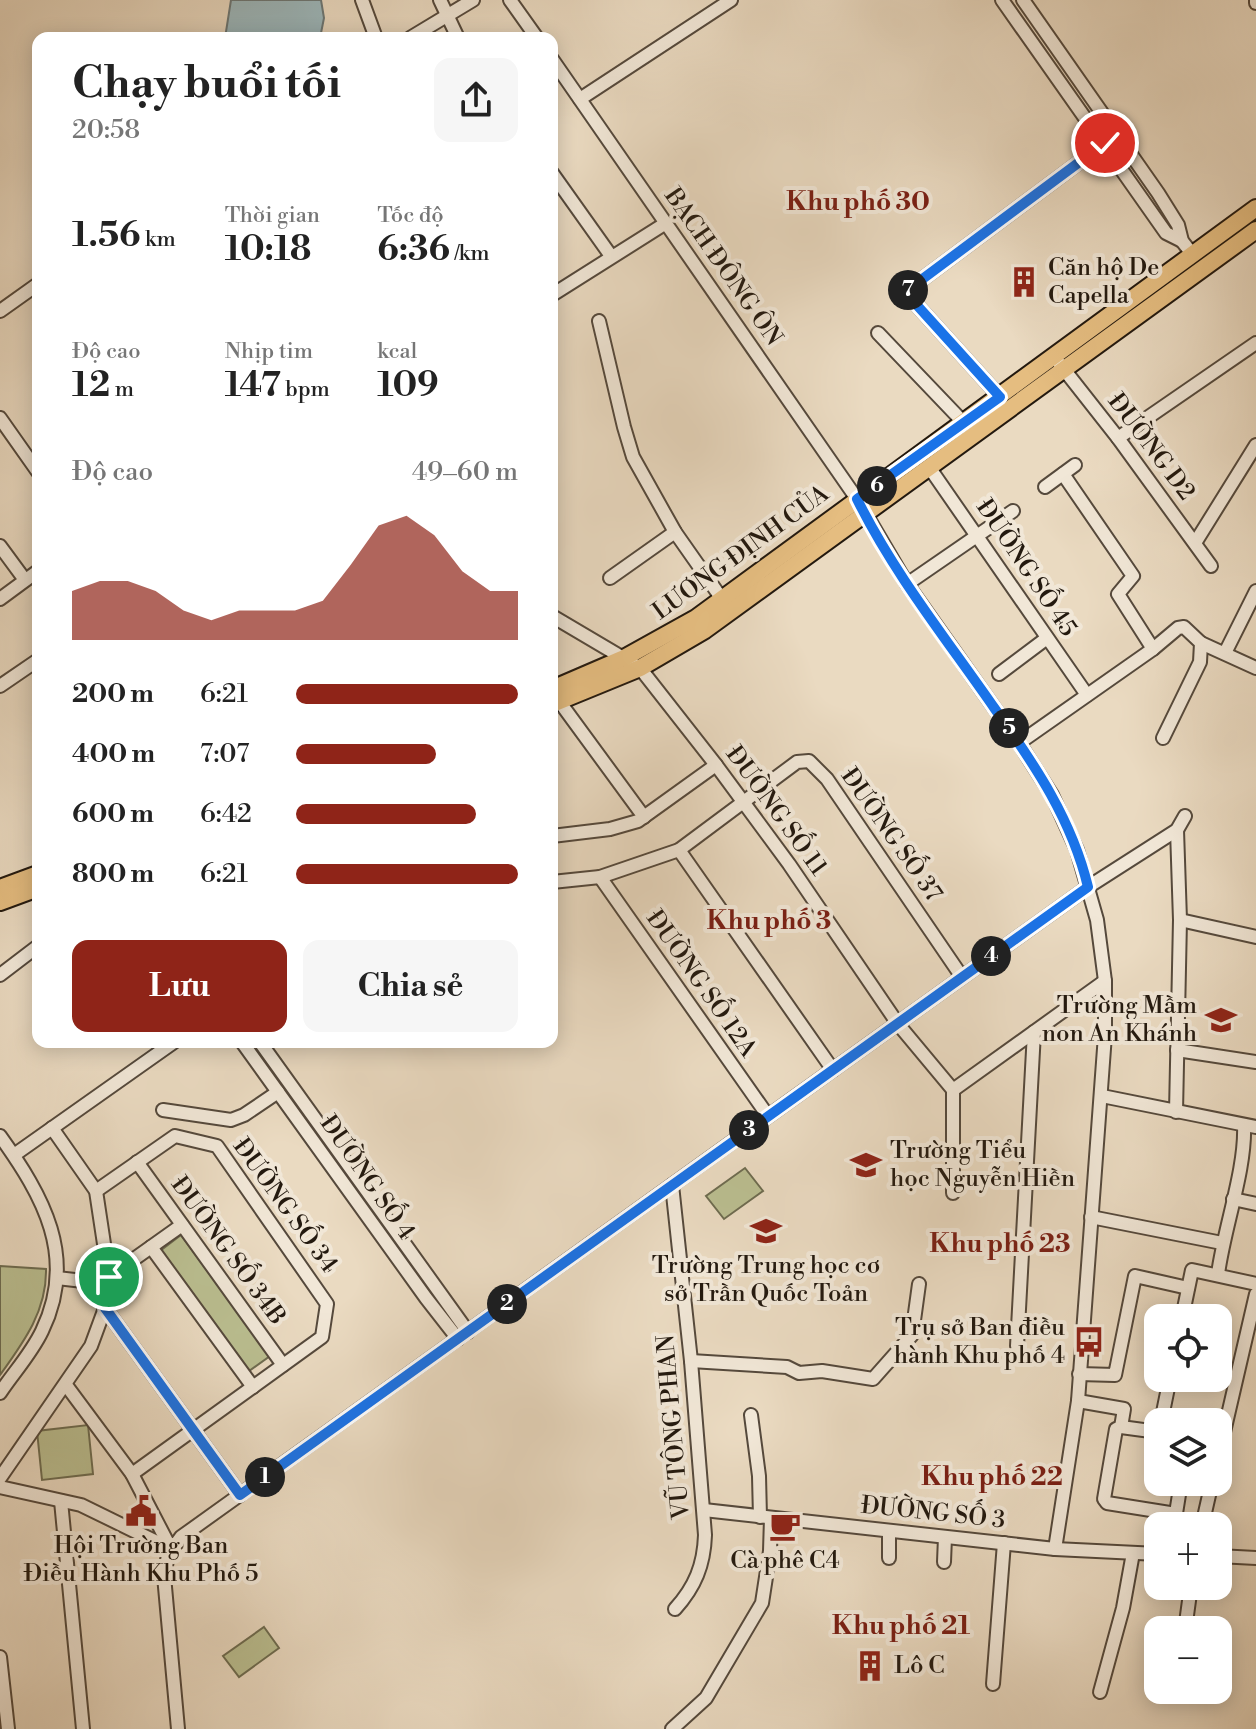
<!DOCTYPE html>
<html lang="vi">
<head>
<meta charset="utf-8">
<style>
	:root { --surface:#fff; --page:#f6f6f6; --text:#222; --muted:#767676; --accent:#8f2418 }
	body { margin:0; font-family:"Libre Bodoni",serif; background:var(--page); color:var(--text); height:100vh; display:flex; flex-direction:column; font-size:30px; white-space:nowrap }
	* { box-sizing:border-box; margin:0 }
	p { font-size:26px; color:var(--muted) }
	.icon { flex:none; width:44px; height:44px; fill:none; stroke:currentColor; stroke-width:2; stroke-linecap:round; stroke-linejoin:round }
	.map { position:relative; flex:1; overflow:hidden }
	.panel { position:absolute; left:32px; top:32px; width:526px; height:1016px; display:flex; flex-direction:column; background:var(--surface); border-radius:16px; box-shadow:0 4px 20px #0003 }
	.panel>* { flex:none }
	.fabs { position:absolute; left:1144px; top:1304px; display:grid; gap:16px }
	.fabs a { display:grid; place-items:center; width:88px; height:88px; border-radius:16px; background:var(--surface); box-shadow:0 4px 20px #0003; font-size:40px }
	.pin { position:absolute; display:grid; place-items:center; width:68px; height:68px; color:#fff; margin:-34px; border:4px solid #fff; border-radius:50%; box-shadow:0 2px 8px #0007 }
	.km { position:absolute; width:40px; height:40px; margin:-20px; border-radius:50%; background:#222; color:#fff; font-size:22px; line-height:40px; text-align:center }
	.round { display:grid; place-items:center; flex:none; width:84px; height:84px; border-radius:16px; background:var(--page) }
	.head { display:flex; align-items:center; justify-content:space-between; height:136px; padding:0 40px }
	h1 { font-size:44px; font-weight:700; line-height:60px }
	.figures { display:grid; grid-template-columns:repeat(3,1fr); gap:12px; height:136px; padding:8px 40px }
	.figures div { display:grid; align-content:center }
	.figures b { font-size:34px; font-weight:700 }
	.figures small { font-size:22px; font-weight:400 }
	.figures p { font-size:22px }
	.chart { height:224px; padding:16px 40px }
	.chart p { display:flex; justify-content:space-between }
	.chart svg { width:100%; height:144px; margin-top:8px; fill:var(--accent); opacity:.7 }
	.primary-button { display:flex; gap:16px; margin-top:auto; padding:16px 40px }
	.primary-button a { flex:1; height:92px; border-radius:16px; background:var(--accent); color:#fff; font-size:32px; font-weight:700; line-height:92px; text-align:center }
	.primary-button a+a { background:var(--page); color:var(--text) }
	ul { padding:0 40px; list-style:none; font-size:26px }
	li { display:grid; grid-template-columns:128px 96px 1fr; align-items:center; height:60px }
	li i { height:20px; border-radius:10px; background:var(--accent) }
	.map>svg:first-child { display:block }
</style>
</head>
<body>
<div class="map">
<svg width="1256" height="1729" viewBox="0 0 1256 1729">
	<rect width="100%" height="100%" fill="#eadac1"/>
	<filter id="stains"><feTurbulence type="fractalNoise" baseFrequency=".0025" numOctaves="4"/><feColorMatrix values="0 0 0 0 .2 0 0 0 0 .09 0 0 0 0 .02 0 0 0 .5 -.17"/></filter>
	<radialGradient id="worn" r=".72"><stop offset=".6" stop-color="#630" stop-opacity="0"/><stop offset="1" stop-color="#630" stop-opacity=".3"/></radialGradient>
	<g fill="#babe90" stroke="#6e6c50" stroke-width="2">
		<path d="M745,1168L763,1191L724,1219L706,1196Z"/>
		<path d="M181,1235L270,1356L249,1371L160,1251Z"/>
		<path d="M0,1266L46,1269C47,1311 23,1343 0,1375Z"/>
		<path d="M88,1425L93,1474L42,1480L37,1431Z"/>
		<path d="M264,1627L279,1648L239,1677L223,1656Z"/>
	</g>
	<path fill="#9cb8bd" stroke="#6c7877" stroke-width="2" d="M231,0H321L324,18L320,38H225Z"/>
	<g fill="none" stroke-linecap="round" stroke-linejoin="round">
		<defs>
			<g id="minor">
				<path d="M362,0L376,38"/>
				<path d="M440,0L458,38"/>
				<path d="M510,0L537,38"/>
				<path d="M1002,0L1166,233L1182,241"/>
				<path d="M1023,0L1158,193L1178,225L1182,241L1193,255"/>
				<path d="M1256,0V3"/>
				<path d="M410,38L473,0"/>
				<path d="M552,59L857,499L907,584L1019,743L1052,795L1077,850L1097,920L1105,981V1035L1078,1401L1055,1549"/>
				<path d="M580,99L731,0"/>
				<path d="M552,173L611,256"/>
				<path d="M552,295L666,223"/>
				<path d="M0,311L38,284"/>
				<path d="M599,321L624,427L633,457L675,532L722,599"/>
				<path d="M878,333L964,423"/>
				<path d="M1059,363L1118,438L1211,566"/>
				<path d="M1000,397L905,292L1105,143"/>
				<path d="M0,418L38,472"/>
				<path d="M1118,438L1256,343"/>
				<path d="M929,467L1087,695"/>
				<path d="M1063,474L1133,576L1118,594L1153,649"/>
				<path d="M1045,487L1075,465"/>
				<path d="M1195,543L1256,445"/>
				<path d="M0,546L25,580"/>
				<path d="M610,578L675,532"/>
				<path d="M907,584L1013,511"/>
				<path d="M0,599L38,571"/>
				<path d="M552,616L640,668L716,765L789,864L898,1024L953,1090V1193"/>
				<path d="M1201,643L1256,668"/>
				<path d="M1225,653L1256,591"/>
				<path d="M999,674L1047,638"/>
				<path d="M0,686L38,660"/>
				<path d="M559,701L644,817"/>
				<path d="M1019,743L1153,649L1178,628L1184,627L1201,643L1200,662L1163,738"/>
				<path d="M552,836L610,829L638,821L716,765"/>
				<path d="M679,850L833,1070"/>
				<path d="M600,877L768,1116"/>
				<path d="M552,882L600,877L679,850L797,762L809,761L827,779L962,977"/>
				<path d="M1180,920L1256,937"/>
				<path d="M0,975L38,946"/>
				<path d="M242,1042L426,1298L458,1339"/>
				<path d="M260,1042L468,1332"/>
				<path d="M1177,1050L1256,1062"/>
				<path d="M953,1090L1105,981"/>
				<path d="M1102,1096L1256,1127"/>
				<path d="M163,1110L231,1120L244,1115L278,1092"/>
				<path d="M1176,1112L1180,920L1177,830"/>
				<path d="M52,1128L96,1191L109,1277"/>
				<path d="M0,1136C43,1196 78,1257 42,1331C31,1354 14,1372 0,1393"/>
				<path d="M14,1155L174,1042"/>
				<path d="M137,1162L283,1365"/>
				<path d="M672,1185L691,1361L705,1535C704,1565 695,1587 675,1609"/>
				<path d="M96,1191L175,1136L217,1146L327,1304L322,1337L132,1474"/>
				<path d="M1233,1199L1256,1204"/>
				<path d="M1091,1217L1222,1243"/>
				<path d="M151,1247L253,1387"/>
				<path d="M1218,1274C1224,1228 1246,1169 1244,1125"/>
				<path d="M57,1278L101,1283L105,1308L240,1495"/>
				<path d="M106,1279L182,1225"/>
				<path d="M1182,1318L1192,1270L1256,1284"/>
				<path d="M1017,1346L1034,1032"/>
				<path d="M691,1361L787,1367L799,1373L822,1371L873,1379L912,1335L919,1284"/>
				<path d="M1079,1374L1115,1375L1135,1276L1188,1288"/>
				<path d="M66,1385L132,1474L171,1549"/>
				<path d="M1078,1401L1124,1409L1121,1427"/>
				<path d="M751,1415L759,1476L760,1517"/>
				<path d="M1161,1422L1170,1378"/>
				<path d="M1158,1432L1121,1427L1116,1429L1104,1499L1107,1503L1176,1514"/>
				<path d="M1218,1458L1256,1294"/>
				<path d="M0,1478L91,1346L105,1308"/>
				<path d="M0,1487L81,1505L171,1549"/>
				<path d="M61,1501L83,1729"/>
				<path d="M704,1510L1055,1549L1158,1554"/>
				<path d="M1174,1526L1181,1482"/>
				<path d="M1202,1526L1212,1482"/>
				<path d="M1218,1556L1256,1558"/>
				<path d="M889,1558V1531"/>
				<path d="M944,1562L945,1537"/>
				<path d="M1185,1630L1191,1586"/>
				<path d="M0,1657L8,1729"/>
				<path d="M993,1684L1004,1543"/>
				<path d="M1100,1692L1123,1608L1133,1553"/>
				<path d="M178,1729L164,1576L168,1555L181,1537L1088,887L1177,830L1185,816"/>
				<path d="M672,1729L706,1698L762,1603L770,1551L771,1518"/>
			</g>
			<g id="major">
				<path d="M552,689L624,658L696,618L1256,208"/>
				<path d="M552,704L640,668L705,630L1256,230"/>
				<path d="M0,888L38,874"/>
				<path d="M0,902L38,888"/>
			</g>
		</defs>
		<use href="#minor" stroke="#55493c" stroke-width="16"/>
		<use href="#major" stroke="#23190f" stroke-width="20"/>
		<use href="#minor" stroke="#f1e7d7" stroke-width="12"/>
		<use href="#major" stroke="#e5bd80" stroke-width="16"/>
	</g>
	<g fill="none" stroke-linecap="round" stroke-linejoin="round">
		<defs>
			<path id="route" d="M109,1277L101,1283L105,1308L240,1495L1088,887C1072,820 1035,765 995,709C948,641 894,574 857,499L1000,397L905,292L1105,143"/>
		</defs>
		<use href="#route" stroke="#fff" stroke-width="16"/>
		<use href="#route" stroke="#1a73e8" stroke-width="10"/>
	</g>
	<defs>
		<symbol id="building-bare" viewBox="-9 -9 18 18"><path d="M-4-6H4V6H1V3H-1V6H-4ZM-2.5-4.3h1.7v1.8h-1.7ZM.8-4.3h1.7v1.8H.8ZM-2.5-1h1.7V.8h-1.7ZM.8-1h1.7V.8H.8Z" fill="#8f2418" stroke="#f1e7d7" stroke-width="2.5" paint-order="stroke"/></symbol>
		<symbol id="school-bare" viewBox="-9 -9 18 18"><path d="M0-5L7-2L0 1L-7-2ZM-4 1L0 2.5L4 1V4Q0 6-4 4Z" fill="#8f2418" stroke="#f1e7d7" stroke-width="2.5" paint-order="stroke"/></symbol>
		<symbol id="bus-bare" viewBox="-9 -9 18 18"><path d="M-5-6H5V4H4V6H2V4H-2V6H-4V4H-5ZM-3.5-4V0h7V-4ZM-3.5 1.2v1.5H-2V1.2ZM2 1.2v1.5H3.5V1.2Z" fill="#8f2418" stroke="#f1e7d7" stroke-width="2.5" paint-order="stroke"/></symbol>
		<symbol id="civic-bare" viewBox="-9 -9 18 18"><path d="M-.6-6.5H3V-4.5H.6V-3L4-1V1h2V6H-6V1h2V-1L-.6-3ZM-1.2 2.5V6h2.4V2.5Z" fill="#8f2418" stroke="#f1e7d7" stroke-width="2.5" paint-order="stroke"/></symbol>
		<symbol id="cafe-bare" viewBox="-9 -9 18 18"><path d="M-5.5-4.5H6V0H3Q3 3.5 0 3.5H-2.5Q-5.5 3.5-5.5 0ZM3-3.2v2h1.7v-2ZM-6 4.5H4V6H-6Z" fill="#8f2418" stroke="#f1e7d7" stroke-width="2.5" paint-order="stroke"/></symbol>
	</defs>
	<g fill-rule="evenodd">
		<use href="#building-bare" x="1002" y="260" width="44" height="44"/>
		<use href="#school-bare" x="1199" y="998" width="44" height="44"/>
		<use href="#school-bare" x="844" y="1143" width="44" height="44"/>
		<use href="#school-bare" x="744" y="1209" width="44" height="44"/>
		<use href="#bus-bare" x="1067" y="1320" width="44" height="44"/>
		<use href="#civic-bare" x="119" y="1489" width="44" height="44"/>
		<use href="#cafe-bare" x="763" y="1504" width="44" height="44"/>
		<use href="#building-bare" x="848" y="1644" width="44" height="44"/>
	</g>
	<g text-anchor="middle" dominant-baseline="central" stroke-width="8" stroke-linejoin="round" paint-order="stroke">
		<g font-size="24" fill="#23190f" stroke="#f1e7d7">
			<text transform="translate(723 267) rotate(55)">BẠCH ĐÔNG ÔN</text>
			<text transform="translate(1151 447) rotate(53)">ĐƯỜNG D2</text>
			<text transform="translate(741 553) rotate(-36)">LƯƠNG ĐỊNH CỦA</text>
			<text transform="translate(1026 568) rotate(56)">ĐƯỜNG SỐ 45</text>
			<text transform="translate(776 811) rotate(54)">ĐƯỜNG SỐ 11</text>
			<text transform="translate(891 835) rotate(55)">ĐƯỜNG SỐ 37</text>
			<text transform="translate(701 984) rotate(55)">ĐƯỜNG SỐ 12A</text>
			<text transform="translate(367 1178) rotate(55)">ĐƯỜNG SỐ 4</text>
			<text transform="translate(285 1206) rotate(54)">ĐƯỜNG SỐ 34</text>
			<text transform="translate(228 1251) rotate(54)">ĐƯỜNG SỐ 34B</text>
			<text transform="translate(674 1427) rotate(-95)">VŨ TÔNG PHAN</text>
			<text transform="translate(933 1513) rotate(6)">ĐƯỜNG SỐ 3</text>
		</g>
		<g font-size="24" fill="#23190f" stroke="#f1e7d7" text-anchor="start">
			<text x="1048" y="268">Căn hộ De<tspan x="1048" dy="28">Capella</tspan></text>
			<text x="1197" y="1006" text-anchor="end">Trường Mầm<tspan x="1197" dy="28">non An Khánh</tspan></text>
			<text x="890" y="1151">Trường Tiểu<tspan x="890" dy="28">học Nguyễn Hiền</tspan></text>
			<text x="766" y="1266" text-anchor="middle">Trường Trung học cơ<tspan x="766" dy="28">sở Trần Quốc Toản</tspan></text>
			<text x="1065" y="1328" text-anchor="end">Trụ sở Ban điều<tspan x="1065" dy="28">hành Khu phố 4</tspan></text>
			<text x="141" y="1546" text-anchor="middle">Hội Trường Ban<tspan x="141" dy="28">Điều Hành Khu Phố 5</tspan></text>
			<text x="785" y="1561" text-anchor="middle">Cà phê C4</text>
			<text x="894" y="1666">Lô C</text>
		</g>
		<g font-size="26" font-weight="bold" fill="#7a1f14" stroke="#f1e7d7">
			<text x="858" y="202">Khu phố 30</text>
			<text x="769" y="921">Khu phố 3</text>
			<text x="1000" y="1244">Khu phố 23</text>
			<text x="992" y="1477">Khu phố 22</text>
			<text x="901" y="1626">Khu phố 21</text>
		</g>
	</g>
	<rect width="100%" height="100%" filter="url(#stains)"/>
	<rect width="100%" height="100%" fill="url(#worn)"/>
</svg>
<div class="fabs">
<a><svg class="icon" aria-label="locate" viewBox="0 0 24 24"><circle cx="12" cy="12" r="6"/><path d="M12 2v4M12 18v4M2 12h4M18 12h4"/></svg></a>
<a><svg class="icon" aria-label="layers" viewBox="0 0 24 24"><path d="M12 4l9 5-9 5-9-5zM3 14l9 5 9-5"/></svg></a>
<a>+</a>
<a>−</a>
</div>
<div class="pin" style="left:109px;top:1277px;background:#1e9e55"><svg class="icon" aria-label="arrive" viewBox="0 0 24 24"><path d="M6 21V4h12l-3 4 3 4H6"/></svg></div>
<div class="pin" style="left:1105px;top:143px;background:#d93025"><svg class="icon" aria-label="check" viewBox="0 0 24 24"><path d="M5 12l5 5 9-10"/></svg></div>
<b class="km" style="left:265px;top:1477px">1</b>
<b class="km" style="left:507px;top:1304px">2</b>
<b class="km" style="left:749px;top:1130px">3</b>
<b class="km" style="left:991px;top:956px">4</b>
<b class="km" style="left:1009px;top:728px">5</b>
<b class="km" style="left:877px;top:486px">6</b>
<b class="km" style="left:908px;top:290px">7</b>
<section class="panel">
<div class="head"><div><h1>Chạy buổi tối</h1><p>20:58</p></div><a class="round"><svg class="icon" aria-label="share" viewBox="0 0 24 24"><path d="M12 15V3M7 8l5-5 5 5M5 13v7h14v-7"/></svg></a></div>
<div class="figures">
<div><b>1.56<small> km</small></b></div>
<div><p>Thời gian</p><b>10:18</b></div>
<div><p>Tốc độ</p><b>6:36<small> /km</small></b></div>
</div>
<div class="figures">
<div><p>Độ cao</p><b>12<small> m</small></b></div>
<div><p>Nhịp tim</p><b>147<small> bpm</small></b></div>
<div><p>kcal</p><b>109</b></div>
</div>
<div class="chart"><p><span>Độ cao</span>49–60 m</p>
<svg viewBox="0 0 160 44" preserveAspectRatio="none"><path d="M0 44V29L10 26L20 26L30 29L40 35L50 38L60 35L70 35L80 35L90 32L100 21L110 9L120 6L130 12L140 23L150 29L160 29V44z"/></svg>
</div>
<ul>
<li><b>200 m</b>6:21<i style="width:100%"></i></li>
<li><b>400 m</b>7:07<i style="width:63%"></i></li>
<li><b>600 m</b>6:42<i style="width:81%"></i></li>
<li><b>800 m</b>6:21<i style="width:100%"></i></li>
</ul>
<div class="primary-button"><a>Lưu</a><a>Chia sẻ</a></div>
</section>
</div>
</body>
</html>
